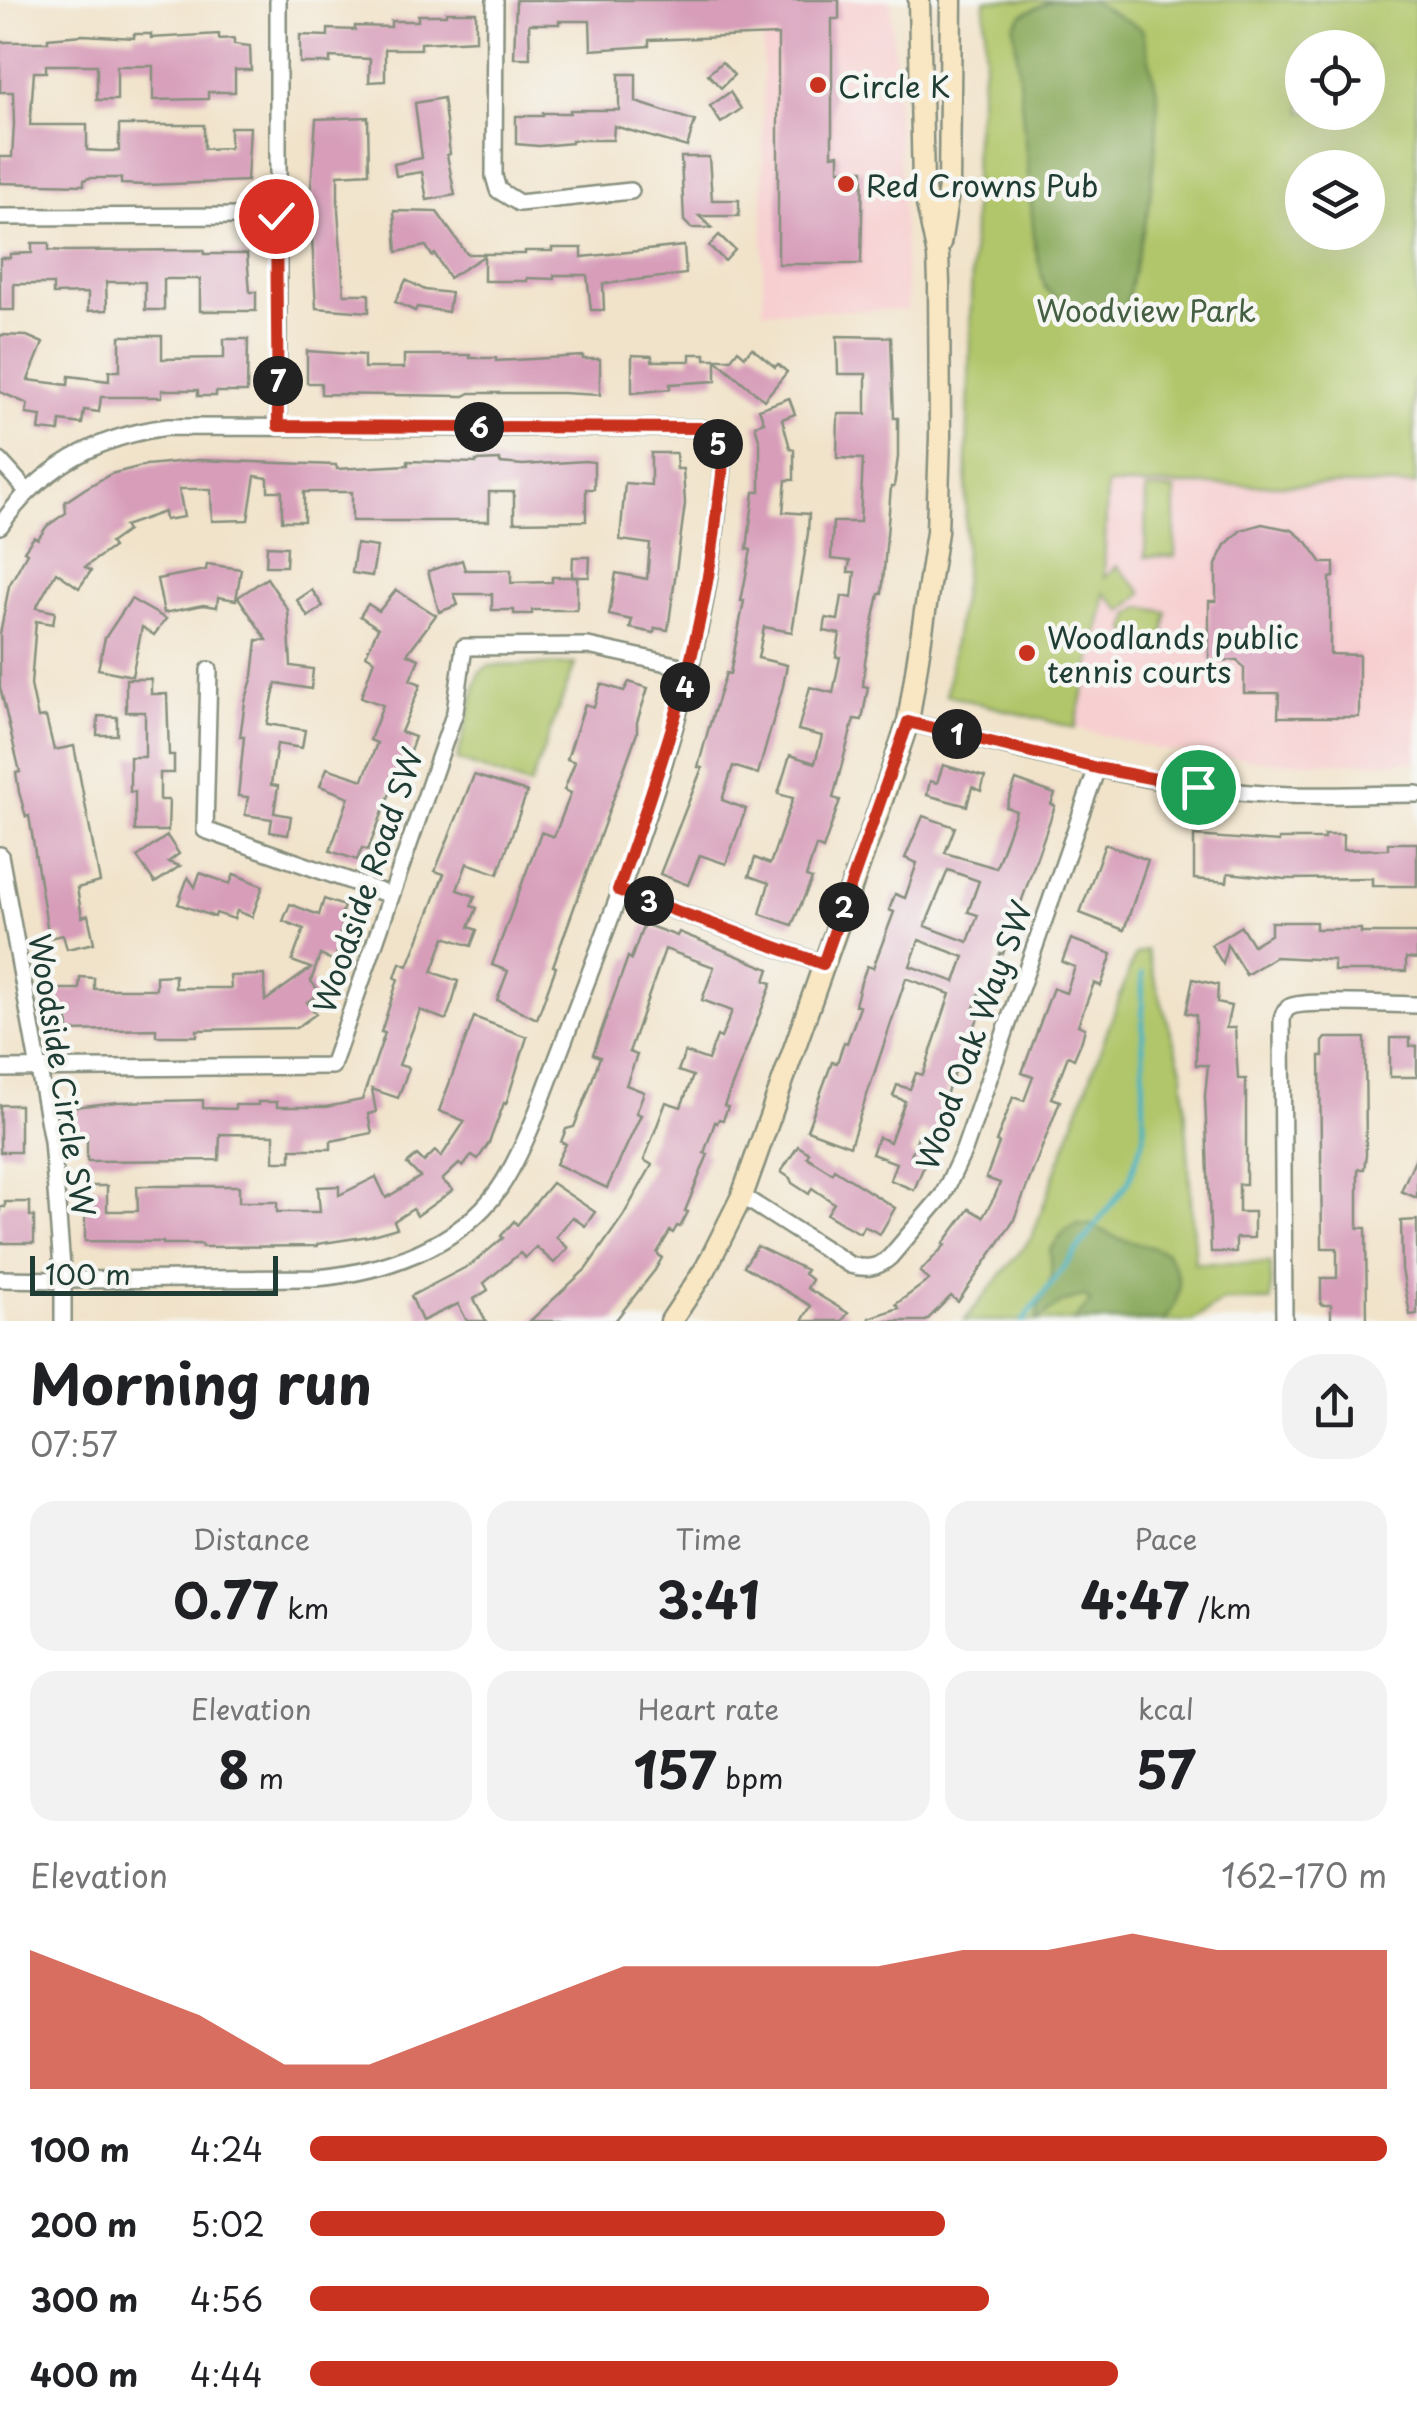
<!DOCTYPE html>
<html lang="en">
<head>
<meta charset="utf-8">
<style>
	:root { --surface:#fff; --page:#f2f2f2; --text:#202124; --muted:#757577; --accent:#c8321e }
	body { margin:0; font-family:"Playpen Sans",sans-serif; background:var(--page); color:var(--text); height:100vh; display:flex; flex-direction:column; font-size:38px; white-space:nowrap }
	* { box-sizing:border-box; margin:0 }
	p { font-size:32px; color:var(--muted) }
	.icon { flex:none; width:55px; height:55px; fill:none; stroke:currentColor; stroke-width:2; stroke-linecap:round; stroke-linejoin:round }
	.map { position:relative; height:1321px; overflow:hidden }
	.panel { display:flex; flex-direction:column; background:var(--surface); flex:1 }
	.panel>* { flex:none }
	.buttons { position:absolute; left:1285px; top:30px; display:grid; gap:20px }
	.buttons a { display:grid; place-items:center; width:100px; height:100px; border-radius:50%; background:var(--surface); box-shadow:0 10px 40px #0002; font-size:50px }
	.scale { position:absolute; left:30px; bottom:25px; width:248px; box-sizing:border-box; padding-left:10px; border:5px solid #1f3d34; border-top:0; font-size:28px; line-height:35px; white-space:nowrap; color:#1f3d34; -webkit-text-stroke:8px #f6f6f2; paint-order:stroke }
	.pin { position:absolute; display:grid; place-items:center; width:85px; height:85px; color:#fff; margin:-42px; border:5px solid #fff; border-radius:50%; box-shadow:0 2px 10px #0007 }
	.km { position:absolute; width:50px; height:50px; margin:-25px; border-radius:50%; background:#222; color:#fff; font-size:28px; line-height:50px; text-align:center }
	.round { display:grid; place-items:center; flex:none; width:105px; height:105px; border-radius:40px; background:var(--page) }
	.summary { display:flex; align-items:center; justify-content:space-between; height:170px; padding:0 30px }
	h1 { font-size:55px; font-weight:700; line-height:75px }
	.metrics { display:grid; grid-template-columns:repeat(3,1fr); gap:15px; height:170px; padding:10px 30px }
	.metrics div { display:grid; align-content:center; border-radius:25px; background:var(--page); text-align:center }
	.metrics b { font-size:50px; font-weight:700 }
	.metrics small { font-size:28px; font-weight:400 }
	.metrics p { font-size:28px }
	.chart { height:280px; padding:20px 30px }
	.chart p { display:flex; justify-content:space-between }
	.chart svg { width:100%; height:180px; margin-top:10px; fill:var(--accent); opacity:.7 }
	ul { padding:0 30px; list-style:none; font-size:32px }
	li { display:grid; grid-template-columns:160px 120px 1fr; align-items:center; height:75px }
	li i { height:25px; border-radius:12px; background:var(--accent) }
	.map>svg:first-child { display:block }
</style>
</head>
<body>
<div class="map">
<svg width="1417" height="1321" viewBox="0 0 1417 1321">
	<rect width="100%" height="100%" fill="#f6f6f2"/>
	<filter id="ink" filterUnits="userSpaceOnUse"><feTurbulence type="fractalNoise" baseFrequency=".01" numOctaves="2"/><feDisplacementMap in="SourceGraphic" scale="20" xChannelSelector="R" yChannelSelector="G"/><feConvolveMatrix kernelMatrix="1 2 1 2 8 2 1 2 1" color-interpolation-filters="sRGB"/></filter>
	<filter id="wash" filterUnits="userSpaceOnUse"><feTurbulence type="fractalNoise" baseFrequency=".0048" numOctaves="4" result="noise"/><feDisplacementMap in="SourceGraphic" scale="40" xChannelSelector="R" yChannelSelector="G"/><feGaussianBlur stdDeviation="2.25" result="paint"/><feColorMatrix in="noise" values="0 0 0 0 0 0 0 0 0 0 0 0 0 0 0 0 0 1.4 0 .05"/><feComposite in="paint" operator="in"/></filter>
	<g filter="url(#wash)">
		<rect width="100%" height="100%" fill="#f1e3ca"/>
		<g fill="#f7cfd0">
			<path d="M763,0H891L908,310L763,311Z"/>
			<path d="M1106,484L1416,485L1417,762H1280L1161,750L1076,728L1103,611Z"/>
		</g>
		<g fill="#b1c66b" stroke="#688250" stroke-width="2.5" fill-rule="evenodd">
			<path d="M985,0H1416L1417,379L1413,382L1416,485H1107L1104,577L1117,566L1143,593L1123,611L1104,593L1103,611L1075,728L946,695L964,578L975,139L985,56ZM1302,48H1368V112H1302ZM1302,168H1368V232H1302Z"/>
			<path d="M1146,489L1175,490V557H1145Z"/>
			<path d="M1142,607L1167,612L1164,635L1154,645L1141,643L1126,630L1131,614Z"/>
			<path d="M575,664L530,786L457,760L479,673L488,666Z"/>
			<path d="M1146,950L1183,1072L1195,1263H1271V1301H1223L1192,1321H964L1032,1237L1135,955Z"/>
		</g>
		<g fill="#8cab5f" stroke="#56744a" stroke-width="2.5">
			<path d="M1052,0H1089L1142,29L1158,95L1156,145L1149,206L1125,309L1098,316L1071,311L1045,288L1035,247L1014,26L1023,14Z"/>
			<path d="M1077,1224L1092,1225L1117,1238L1165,1251C1183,1277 1184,1296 1164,1321H1074L1090,1302L1085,1296L1062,1303L1037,1320C1036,1306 1043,1299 1048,1286C1053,1274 1051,1262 1050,1250L1065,1231Z"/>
		</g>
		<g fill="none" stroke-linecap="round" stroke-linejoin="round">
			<path stroke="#46b3c2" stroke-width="5" d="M1023,1321L1129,1181L1144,1135L1142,974"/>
		</g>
		<g id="blocks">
			<g fill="#d79db9" fill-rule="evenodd">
				<path d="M516,0H839V19H832V155L839,154V170H863L861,264H778V35L649,40V46L591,50L590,21H559V24H529L530,58H514Z"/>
				<path d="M446,12H476V40L421,43V49H385V81L369,82L370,59L330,57V63H300V35L328,36V29L355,30V26L391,27V21H418V15H446Z"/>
				<path d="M134,34H151V38L219,34V39L234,38V44L250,46L251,70H235V92H208V99L153,100V66H117V100H97V65H46V72H34L30,125H87V150L100,151H119V125H204V149L230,148V127H250L247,181L147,185L121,184V178H89L84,180V185L0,183V157H12L14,124L13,92H0V42H48V38L83,35L134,38Z"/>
				<path d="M722,62L734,75L721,88L708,74Z"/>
				<path d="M619,74H636V102L695,121L687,147L614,126L613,140H572V143L539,146L516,144V116H543V113H570V110H619Z"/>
				<path d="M730,92L741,109L721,123L710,106Z"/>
				<path d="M443,98L450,154L447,155L455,195L427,200L422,172L396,176L394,164L422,158L415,103Z"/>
				<path d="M368,117L369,173L338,175V210L344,294H369V312L316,308L310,203L316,119Z"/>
				<path d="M681,157H709L712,200H739V216H699L712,228H691L684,221Z"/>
				<path d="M394,211L437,212L467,254H525V251H552V248H582V257L684,246L686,274L603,284L604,310H591L587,275H554V279L527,278V281H484V256L449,278L435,254L432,256L426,246L397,252Z"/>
				<path d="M719,235L735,250L725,261L709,246Z"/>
				<path d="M32,243H49V250L67,251L204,250V254H247L250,292H256V311H200V279H164V310H145V282H106L107,310L88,311V293L53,294V284H14V310H0V258H10V254L32,253Z"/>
				<path d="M406,280L425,290L451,293L448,312L417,307L415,311L395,302Z"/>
				<path d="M0,335L27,336L43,343L28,380L68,385L69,376L109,381V371H120V336H162V359L224,358V339H248L247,392H216V396H198V390H162V397H101L99,412L84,410L82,424L60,421L59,432L39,430L41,416L26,414L28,404L0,392Z"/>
				<path d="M837,336L891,337L894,418H898V457L894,487H891L882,594H879L865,661L863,686L868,687L862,720L854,719L833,798L840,800L823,849L816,846L806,877L812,879L792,925L760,914L769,883L749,876L755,858L770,864L793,798L778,794L790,755L815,763L822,736L798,730L810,687L833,693L840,657H836L840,634L824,631L826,618L838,620L842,596L852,598L855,572H848L850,561L831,559L833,522H860L863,459L837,458L838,414H866V374H838Z"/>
				<path d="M752,348L775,367L778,364L787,372L764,400L716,360V381L670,384V389L632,393V355L652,356V361H690V354H705V359H731L738,350L745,356Z"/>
				<path d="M307,351L364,355V368H404V355H470V358H496V361L583,356V359H600V395L562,393H470L464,396L321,394V383H307Z"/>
				<path d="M789,398L795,414L782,419L790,448L794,449V480H786L783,512L809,514L808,533L792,632L764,627L758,658L787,665L783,686L758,774L733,766L722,800L746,809L726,864L700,855L688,885L660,874L702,768L698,767L709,727L726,673L730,674L744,601H741L751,550L747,549L754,492H760V443L755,425L764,422L759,409Z"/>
				<path d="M651,453H676L677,469H683L685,504L668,630L655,628L654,633L630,628L632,620L609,615L616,573L647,579L650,544L620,540L625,483L651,485Z"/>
				<path d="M198,460L336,465L337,469L408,465V461L476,463V461L500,460V463L523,465L585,461L594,462V489H586V521L514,522V492H489V521H352V492H304V521H282V491H268V478L255,476L248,520L212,521L211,489H179L184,517L165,520L164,512L124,526L127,531L110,543L113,547L85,567L91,571L79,588L56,572L36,608L55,612L53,624L36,621L31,685L38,718L46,717L54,750L74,746L100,882L77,888L82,917L88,915L94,943L67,949L63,935L49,938L29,816L26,817L19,792L16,773L20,772L0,687V634L9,586L27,553L24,551L34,537L38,539L47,526L66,513L65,502L86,488L111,474L146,465Z"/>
				<path d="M1262,524L1292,530L1307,542L1322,563H1334V577L1330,578V654L1359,655V717H1278L1279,693H1244V669L1237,660L1209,661V601H1216V565L1220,555L1225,545L1241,530Z"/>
				<path d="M356,544L377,547L372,576L352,573Z"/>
				<path d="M267,546L287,547L286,566H266Z"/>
				<path d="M573,557H590L589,577H572Z"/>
				<path d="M462,560L465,570H511V583L552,582V577H577V610H532V614H514V610H492V594H454L458,605L439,612L428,571Z"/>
				<path d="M207,564L241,569L236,600L218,597L217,607L203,605L164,613L157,579L206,570Z"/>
				<path d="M267,578L288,610L291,666L313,669L311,689L276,683L267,724L305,730L302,748L277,744L273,770L271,785L278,786L274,813L291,816L288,835L270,832L272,819L245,815L248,797L238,796L244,737H240L245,702L253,676L257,640H267L238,597Z"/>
				<path d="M312,590L323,606L308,617L297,600Z"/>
				<path d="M396,590L436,615L407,654L419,659L410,680L421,684L401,732L415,737L400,780L395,789L392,788L368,850L362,848L357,860L330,851L349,797L320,786L327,768L363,780L377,743L370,740L383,705L361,697L374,660L366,655L378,628L360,616L368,604L379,611Z"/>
				<path d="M131,599L166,619L154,635L142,627L132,676L98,669L105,638Z"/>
				<path d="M126,679H151V694H167L169,755H174V773H160V800H169L168,831H135V792H130V757H145V712H126Z"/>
				<path d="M629,682L648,688L637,722V733L553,966L556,967L537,1019L497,1000L508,971L492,965L541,832L554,837L571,793L564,790L575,762L567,759L585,704L594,707L601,684L624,691Z"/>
				<path d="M98,716L117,717V735H97Z"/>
				<path d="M943,765L985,777L981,791L972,787L967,806L927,795L930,781L937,783Z"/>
				<path d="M474,775L527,792L498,874L467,863L457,890L475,896L471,906L477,908L469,927L477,930L471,946L445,937L432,972L458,981L453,1001L446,1020L420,1010L399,1065L409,1068L398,1098L372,1089L376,1112L368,1114L372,1133L331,1141V1149H291V1161H274V1135L220,1134L219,1160L87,1161V1133H74V1107L117,1102L203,1100V1108L235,1109V1105H258V1102H277V1107H326L362,1100L385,1033L381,1032L398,979L395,978L400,963L408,966L429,913L444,874L435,871Z"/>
				<path d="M1016,780L1055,794L1051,804L1055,806L1003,954L1000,953L987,990L981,988L972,1013L979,1016L948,1089L936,1136L920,1131L911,1155L926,1161L914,1190L890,1180L896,1163L872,1154L878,1137L890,1142L905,1101L893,1096L897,1085L910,1089L916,1073L923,1075L950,994L906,978L850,1146L807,1130L832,1062L837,1063L844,1042L847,1043L860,1007L855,1005L861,982L867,966L873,968L894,912L889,910L895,894L905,898L917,863L905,858L923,816L955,827L945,853L996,868L1016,811L1006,807ZM948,870L979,881L968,912L978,915L968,942L925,926ZM919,940L964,957L955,982L910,966Z"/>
				<path d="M1324,835H1343V850L1388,849V843H1417V886H1372V878L1285,879L1228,873L1227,882L1194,879V836L1279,842V839H1324Z"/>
				<path d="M167,836L179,854L168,862L180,866L155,883L137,857Z"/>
				<path d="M1105,844L1148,860L1124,930L1080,913Z"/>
				<path d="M200,873L230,884L234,874L263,886L252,917L237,911L234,919L216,913L215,917L178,904L188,877L195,887Z"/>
				<path d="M324,899L344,906L339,921L344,922L337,942L340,944L334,961L320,955L311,981L320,993L307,1002L316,1014L296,1028L197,1030V1036H156V1029L68,1031V1013H56V989H79L80,977L94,978V989H156V976L175,975V988H231L230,976L264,975L265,1001L311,968L292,961L304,929L283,921L290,904L319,915Z"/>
				<path d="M1271,922H1316V929H1361V933H1417V959L1406,958V971H1334V960L1275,957L1246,975L1227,944L1223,964L1211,945L1241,926L1253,945L1271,934Z"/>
				<path d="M644,924L677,936L679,932L699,940L769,969L765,981L772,983L724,1106L728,1107L723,1120L719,1119L717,1123L715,1122L704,1153L708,1154L685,1211L688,1212L680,1227L677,1226L673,1233L670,1231L657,1253L662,1258L655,1270L615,1321H530L586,1269L623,1216L652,1165L644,1160L666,1102L681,1107L693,1076L678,1071L685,1052L708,1060L717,1036L721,1038L732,1011L702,1000L714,967L665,949L629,1052L637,1055L626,1085L644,1092L636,1113L641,1115L607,1188L556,1164L566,1144L561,1142L566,1129L574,1127L588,1092L600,1057L593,1054L628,957L631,959Z"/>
				<path d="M1071,939L1112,954L1101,986L1094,983L1078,1025L1085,1028L1082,1040L1074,1059L1068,1056L1059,1079L1052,1098L1060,1101L1013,1222L958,1302L951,1296L926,1321H869V1318L899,1308L896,1304L929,1280L920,1272L945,1245L943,1244L969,1209L983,1217L995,1196L1000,1183L986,1178L999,1143L996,1142L1013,1097L1024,1101L1033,1077L1022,1073L1053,988L1066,993L1075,967L1062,962Z"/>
				<path d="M1193,979L1218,985L1217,1003L1231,1006L1226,1028H1235L1238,1079H1246V1184H1239V1212H1254V1238H1236V1252H1211L1205,1096L1208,1065H1196V1015L1186,1013Z"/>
				<path d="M474,1017L527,1037L506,1104L504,1103L489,1143L478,1159L472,1155L463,1167L459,1164L442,1180L453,1190L417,1216L413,1209L394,1221L397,1228L369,1236L317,1244V1246L202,1247V1244H163V1242L85,1241V1186H107V1211H138L137,1186H239V1202H277V1212H320L318,1187L339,1186V1195L376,1177L386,1198L420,1177L407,1164L417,1155L424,1162L435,1151L441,1157L465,1121L439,1111Z"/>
				<path d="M1326,1038H1365L1366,1155L1364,1169H1358V1228H1366L1367,1321H1331V1305H1321V1278H1337V1248H1322L1320,1056H1323V1042Z"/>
				<path d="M1390,1038H1410V1046H1417V1077H1390Z"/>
				<rect x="0" y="1105" width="20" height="47"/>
				<path d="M798,1146L809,1153L807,1157L832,1173L834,1169L895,1208L880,1234L864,1226L860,1233L843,1224L827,1214L834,1203L812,1188L809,1194L792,1183L790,1178L781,1172Z"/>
				<path d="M1417,1155V1198L1401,1191Z"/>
				<path d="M552,1183L595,1212L585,1226L572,1217L556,1237L568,1248L554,1263L536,1247L525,1258L520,1253L484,1283L488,1290L474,1299L486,1321H467L458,1304L422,1321L411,1296L472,1264L503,1238L501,1236L514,1221L517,1225Z"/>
				<path d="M5,1202H30V1216H34V1243H0V1207H5Z"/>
				<path d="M1417,1220V1314L1410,1315L1402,1269L1401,1221Z"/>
				<path d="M757,1246L806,1270L804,1274L812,1280L807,1288L848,1313L842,1321H802L811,1306L744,1266Z"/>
			</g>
		</g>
	</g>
	<g filter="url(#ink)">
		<use href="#blocks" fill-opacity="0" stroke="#88907f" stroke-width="2.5"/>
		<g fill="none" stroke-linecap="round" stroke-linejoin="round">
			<defs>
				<g id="street">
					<path d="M278,0V426"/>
					<path d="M495,0L494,176L498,190L519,203L631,191"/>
					<path d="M0,217L276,216"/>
					<path d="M0,461L28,492"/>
					<path d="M0,526C40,468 98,436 168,427L700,428C710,433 716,436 720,448C727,467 718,496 717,516C697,720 605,928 534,1120C524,1144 514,1167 499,1189C458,1247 383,1272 316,1278L63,1280L52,1141L0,855"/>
					<path d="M209,670L205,830L390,895"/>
					<path d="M908,722C1017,748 1127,781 1240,792C1298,798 1358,794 1417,794"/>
					<path d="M618,890L823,964"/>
					<path d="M0,1069L332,1066L455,712L464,647L588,646L690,668"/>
					<path d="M742,1196L850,1265C865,1269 877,1269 890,1257L943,1195L964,1150L1097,768"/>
					<path d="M0,1279L63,1280V1321"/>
					<path d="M1284,1321L1282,1020C1284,1013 1284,1010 1290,1007C1303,999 1396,1005 1417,1005"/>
				</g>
				<g id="secondary">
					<path d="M940,244L949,187L951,0"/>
					<path d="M671,1321L706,1268L742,1196L878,812L908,722L915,678L937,532L940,436L939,283L938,256L923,185L919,0"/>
				</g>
			</defs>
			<use href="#street" stroke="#88907f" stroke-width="20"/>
			<use href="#secondary" stroke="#88907f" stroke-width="25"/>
			<use href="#street" stroke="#fff" stroke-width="15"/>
			<use href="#secondary" stroke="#f9e7c3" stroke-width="20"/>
		</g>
	</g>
	<g fill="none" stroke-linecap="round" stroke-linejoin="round" filter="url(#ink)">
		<defs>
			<path id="route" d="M276,216L278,426L700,428C710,433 717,437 720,448C726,466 719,492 717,510C704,642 662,765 618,890L823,964L908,722L1097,768L1198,787"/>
		</defs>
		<use href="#route" stroke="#fff" stroke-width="20"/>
		<use href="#route" stroke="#c8321e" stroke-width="12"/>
	</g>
	<g fill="#c8321e" stroke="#f6f6f2" stroke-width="4">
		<circle cx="818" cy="85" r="10"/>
		<circle cx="846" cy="184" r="10"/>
		<circle cx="1027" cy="653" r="10"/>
	</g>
	<g text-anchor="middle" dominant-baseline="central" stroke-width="9" stroke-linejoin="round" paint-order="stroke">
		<g font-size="30" fill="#1f3d34" stroke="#f6f6f2" text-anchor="start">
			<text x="838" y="85">Circle K</text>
			<text x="866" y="184">Red Crowns Pub</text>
			<text x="1047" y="636">Woodlands public<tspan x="1047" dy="34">tennis courts</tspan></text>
		</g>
		<g font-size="30" fill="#445f42" stroke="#f6f6f2">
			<text x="1146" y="309">Woodview Park</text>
		</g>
		<g font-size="30" fill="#1f3d34" stroke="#f6f6f2">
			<text transform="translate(367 880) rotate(-71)">Woodside Road SW</text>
			<text transform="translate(973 1035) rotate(-70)">Wood Oak Way SW</text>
			<text transform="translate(63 1075) rotate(81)">Woodside Circle SW</text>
		</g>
	</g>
</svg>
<div class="buttons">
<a><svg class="icon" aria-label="locate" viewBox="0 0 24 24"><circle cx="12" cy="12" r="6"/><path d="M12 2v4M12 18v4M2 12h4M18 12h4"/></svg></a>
<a><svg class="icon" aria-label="layers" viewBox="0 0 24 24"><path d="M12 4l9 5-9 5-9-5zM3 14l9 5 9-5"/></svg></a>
</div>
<div class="scale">100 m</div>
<div class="pin" style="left:1198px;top:787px;background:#1e9e55"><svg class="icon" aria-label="arrive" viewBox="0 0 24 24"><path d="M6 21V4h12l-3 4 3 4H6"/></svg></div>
<div class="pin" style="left:276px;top:216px;background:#d93025"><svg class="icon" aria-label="check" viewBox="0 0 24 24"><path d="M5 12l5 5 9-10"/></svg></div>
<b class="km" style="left:957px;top:734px">1</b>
<b class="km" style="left:844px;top:907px">2</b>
<b class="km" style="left:649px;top:901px">3</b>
<b class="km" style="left:685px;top:687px">4</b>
<b class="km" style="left:718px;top:444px">5</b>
<b class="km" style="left:479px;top:427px">6</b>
<b class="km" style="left:278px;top:381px">7</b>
</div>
<section class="panel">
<div class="summary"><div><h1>Morning run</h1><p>07:57</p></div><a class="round"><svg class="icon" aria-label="share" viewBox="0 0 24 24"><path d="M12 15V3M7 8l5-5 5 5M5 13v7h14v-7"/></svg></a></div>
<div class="metrics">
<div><p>Distance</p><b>0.77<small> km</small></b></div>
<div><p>Time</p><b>3:41</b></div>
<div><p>Pace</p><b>4:47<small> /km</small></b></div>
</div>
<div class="metrics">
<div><p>Elevation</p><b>8<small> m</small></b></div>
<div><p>Heart rate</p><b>157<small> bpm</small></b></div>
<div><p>kcal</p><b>57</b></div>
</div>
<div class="chart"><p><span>Elevation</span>162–170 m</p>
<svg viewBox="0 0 160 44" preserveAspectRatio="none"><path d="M0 44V10L10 18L20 26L30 38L40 38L50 30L60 22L70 14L80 14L90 14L100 14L110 10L120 10L130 6L140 10L150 10L160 10V44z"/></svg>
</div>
<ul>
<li><b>100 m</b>4:24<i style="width:100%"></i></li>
<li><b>200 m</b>5:02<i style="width:59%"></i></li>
<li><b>300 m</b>4:56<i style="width:63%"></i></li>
<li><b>400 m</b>4:44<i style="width:75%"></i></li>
</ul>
</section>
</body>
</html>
